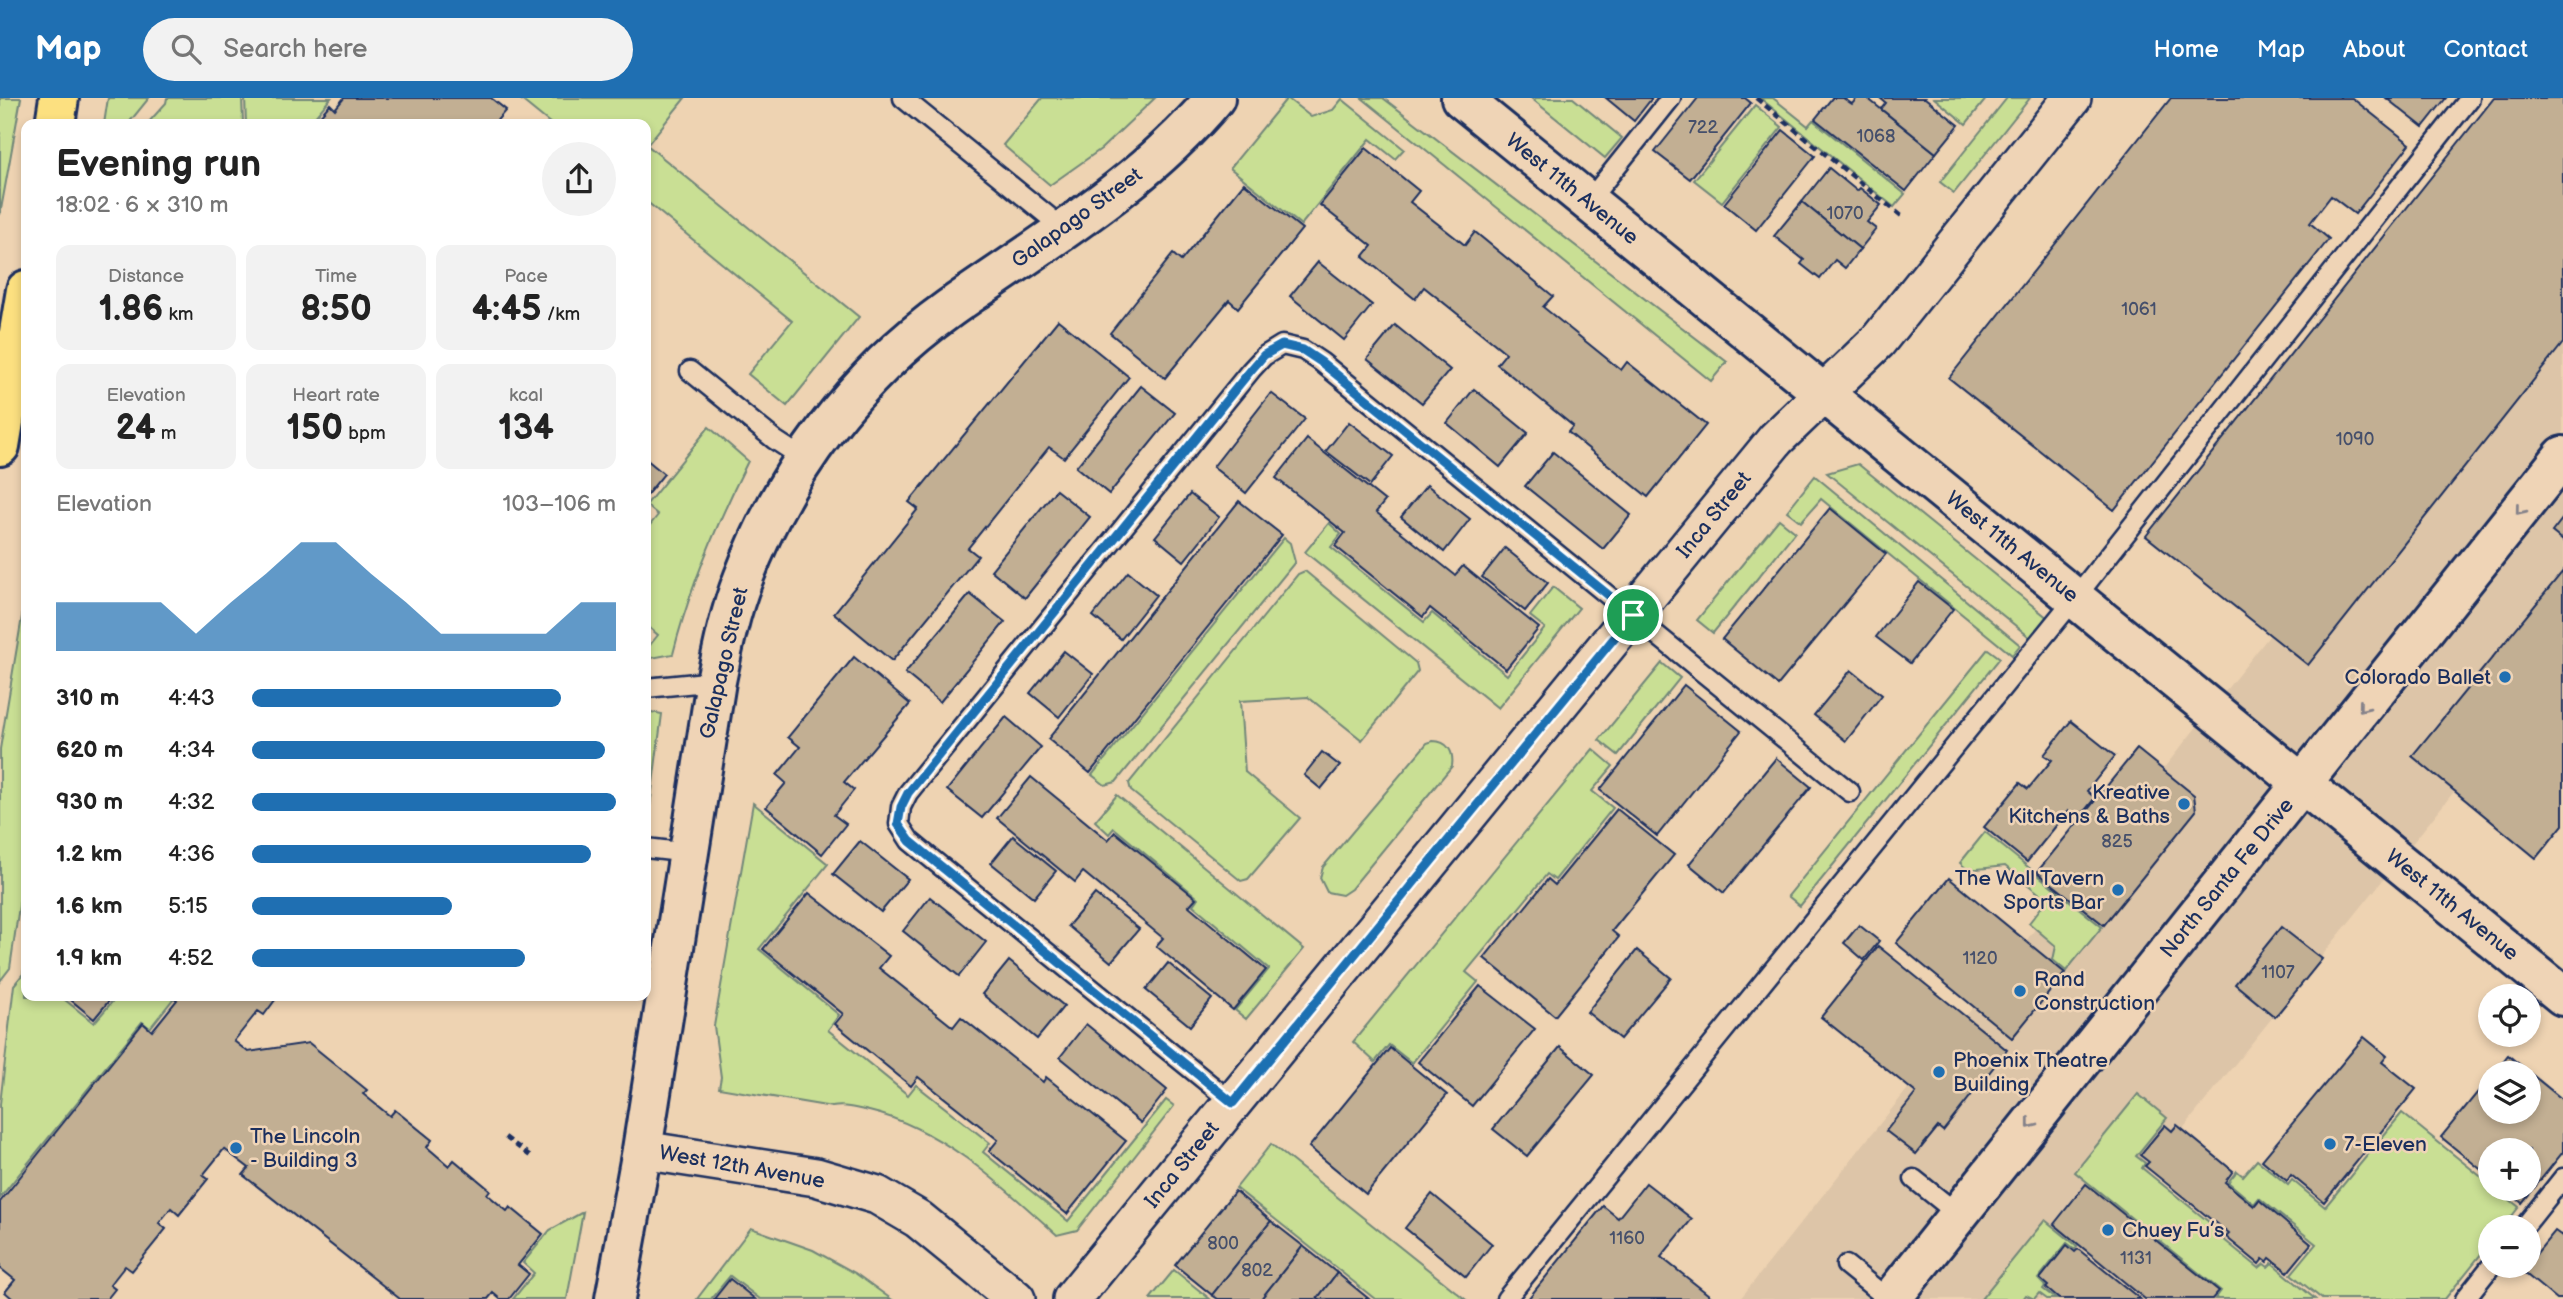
<!DOCTYPE html>
<html lang="en">
<head>
<meta charset="utf-8">
<style>
	:root { --surface:#fff; --page:#f2f2f2; --text:#222; --muted:#767676; --accent:#1f6fb2 }
	body { margin:0; font-family:"Balsamiq Sans",sans-serif; background:var(--page); color:var(--text); height:100vh; display:flex; flex-direction:column; font-size:26px; white-space:nowrap }
	* { box-sizing:border-box; margin:0 }
	p { font-size:23px; color:var(--muted) }
	.icon { flex:none; width:38px; height:38px; fill:none; stroke:currentColor; stroke-width:2; stroke-linecap:round; stroke-linejoin:round }
	.map { position:relative; flex:1; overflow:hidden }
	.details { position:absolute; left:21px; top:21px; width:630px; height:882px; display:flex; flex-direction:column; background:var(--surface); border-radius:14px; box-shadow:0 4px 10px #0003 }
	.details>* { flex:none }
	.tools { position:absolute; left:2478px; top:886px; display:grid; gap:14px }
	.tools a { display:grid; place-items:center; width:63px; height:63px; border-radius:50%; background:var(--surface); box-shadow:0 4px 10px #0003; font-size:35px }
	.pin { position:absolute; display:grid; place-items:center; width:60px; height:60px; color:#fff; margin:-30px; border:4px solid #fff; border-radius:50%; box-shadow:0 2px 7px #0007 }
	.round { display:grid; place-items:center; flex:none; width:74px; height:74px; border-radius:37px; background:var(--page) }
	.summary { display:flex; align-items:center; justify-content:space-between; height:119px; padding:0 35px }
	h1 { font-size:38px; font-weight:700; line-height:52px }
	.figures { display:grid; grid-template-columns:repeat(3,1fr); gap:10px; height:119px; padding:7px 35px }
	.figures div { display:grid; align-content:center; border-radius:14px; background:var(--page); text-align:center }
	.figures b { font-size:35px; font-weight:700 }
	.figures small { font-size:19px; font-weight:400 }
	.figures p { font-size:19px }
	.chart { height:196px; padding:14px 35px }
	.chart p { display:flex; justify-content:space-between }
	.chart svg { width:100%; height:126px; margin-top:7px; fill:var(--accent); opacity:.7 }
	ul { padding:0 35px; list-style:none; font-size:23px }
	li { display:grid; grid-template-columns:112px 84px 1fr; align-items:center; height:52px }
	li i { height:18px; border-radius:9px; background:var(--accent) }
	header { display:flex; align-items:center; gap:42px; box-sizing:border-box; height:98px; padding:0 35px; background:var(--accent); color:#fff }
	header strong { font-size:33px }
	nav { display:flex; gap:38px; margin-inline-start:auto; font-size:24px }
	.search { width:490px; height:63px; background:var(--page); display:flex; align-items:center; gap:18px; box-sizing:border-box; padding:0 24px; border-radius:38px; color:var(--muted); font-size:26px }
	.map>svg:first-child { display:block }
</style>
</head>
<body>
<header>
<strong>Map</strong>
<div class="search"><svg class="icon" aria-label="search" viewBox="0 0 24 24"><circle cx="10" cy="10" r="6"/><path d="M15 15l6 6"/></svg>Search here</div>
<nav><a>Home</a><a>Map</a><a>About</a><a>Contact</a></nav>
</header>
<div class="map">
<svg width="2563" height="1201" viewBox="0 0 2563 1201">
	<rect width="100%" height="100%" fill="#eed3b2"/>
	<filter id="ink" filterUnits="userSpaceOnUse"><feTurbulence type="fractalNoise" baseFrequency=".0143" numOctaves="2"/><feDisplacementMap in="SourceGraphic" scale="14" xChannelSelector="R" yChannelSelector="G"/><feConvolveMatrix kernelMatrix="1 2 1 2 8 2 1 2 1" color-interpolation-filters="sRGB"/></filter>
	<g filter="url(#ink)">
		<path fill="#ddc5a8" d="M2563,170V558L2046,1201H1740Z"/>
		<g fill="#c9df94" stroke="#728779" stroke-width="2">
			<path d="M0,0H21L0,117Z"/>
			<path d="M108,0H149L128,26H104Z"/>
			<path d="M167,0H242L243,26H147L166,5Z"/>
			<path d="M245,0H331L309,26H246Z"/>
			<path d="M519,0H685L647,47L859,219L787,308L748,276L792,223L646,103V26H551Z"/>
			<path d="M1042,0H1155L1101,51L1050,87L1003,47Z"/>
			<path d="M1287,0L1311,19L1333,12L1342,1L1404,51L1395,61L1370,41L1301,127L1230,70Z"/>
			<path d="M1362,0H1383L1727,264L1711,283Z"/>
			<path d="M1531,0H1573L1622,40L1605,60Z"/>
			<path d="M1760,0H1773L1808,28L1813,22L1905,96L1894,109Z"/>
			<path d="M1934,0H1987L1966,26Z"/>
			<path d="M2007,0H2030L1954,95L1940,84Z"/>
			<path d="M1755,7L1782,29L1722,104L1694,82Z"/>
			<path d="M709,329L748,363C717,425 690,488 673,556L646,561V552L658,537L646,527V432L658,417L646,407Z"/>
			<path d="M1858,366L2049,521L2032,541L1827,375Z"/>
			<path d="M1815,378L2020,547L2012,557L1821,401L1801,424L1787,413Z"/>
			<path d="M1779,421L1795,434L1713,535L1697,522Z"/>
			<path d="M1329,425L1341,436L1331,449L1424,524L1432,515L1507,577L1545,530L1530,518L1553,489L1579,510L1498,610L1305,454Z"/>
			<path d="M1284,440L1290,445L1295,464L1116,684L1105,687L1092,677Z"/>
			<path d="M1305,473L1416,565L1418,573L1362,642L1308,599L1240,603L1245,674L1300,720L1248,781L1241,783L1131,693L1129,685L1298,476Z"/>
			<path d="M26,495V761L10,870L0,883V651Z"/>
			<path d="M1988,551L2000,560L1800,808L1788,798Z"/>
			<path d="M1662,565L1680,580L1618,657L1599,642Z"/>
			<path d="M646,613L662,616L648,724H646Z"/>
			<path d="M1433,643C1448,643 1454,654 1452,668L1351,791L1342,797L1327,794L1320,780L1323,769L1427,645Z"/>
			<path d="M1593,651L1613,668L1592,693L1613,710L1555,782L1547,776L1466,874L1478,884L1412,965L1389,947L1375,964L1353,944Z"/>
			<path d="M1117,697L1304,851L1246,921L1235,912L1269,871L1193,807L1198,800L1114,730L1109,736L1095,723Z"/>
			<path d="M753,705L828,766L759,851L839,917L828,932L908,997L916,987L990,1045L983,1054L1068,1123L1166,1002L1174,1008L1077,1132L1057,1137C1003,1088 942,1030 869,1013C856,1010 845,1007 832,1009L719,990L721,979L714,928Z"/>
			<path d="M1985,734L2102,829L2066,873L2053,862L2056,848L2029,825L2047,802L2005,768L1968,772L1960,765Z"/>
			<path d="M26,861V898H60L94,925L117,898H168L173,901L150,930L142,924L0,1100V1006L14,887L23,876Z"/>
			<path d="M2138,996L2167,1020L2136,1058L2145,1065L2142,1070L2225,1137L2223,1141L2259,1170L2264,1166L2268,1169L2272,1165L2315,1201H2215L2221,1193L2075,1074Z"/>
			<path d="M2402,1015L2490,1086V1090H2495L2519,1109L2503,1129H2490V1145L2445,1201H2322L2291,1176L2316,1146L2259,1100L2254,1106L2228,1084L2237,1073L2243,1078L2257,1062L2288,1087L2292,1082L2325,1109Z"/>
			<path d="M1271,1046L1465,1201H1375L1236,1090Z"/>
			<path d="M583,1114L567,1201H513L534,1175L523,1165L550,1132Z"/>
			<path d="M2045,1122L2077,1148L2075,1151L2067,1145L2038,1181L2045,1188L2043,1191L2056,1201H2047L2039,1195L2034,1201L2026,1197L2023,1201H1981Z"/>
			<path d="M751,1130L813,1152L855,1175L891,1201H760L730,1178L711,1201H697Z"/>
			<path d="M1174,1172L1210,1201H1150Z"/>
		</g>
		<g fill="#c2af93" stroke="#1b2f5e" stroke-width="2">
			<path d="M344,0H491L506,12L494,26H313L330,6L335,11Z"/>
			<path d="M1606,0H1652L1634,23Z"/>
			<path d="M1698,0H1745L1751,5L1690,81L1655,54Z"/>
			<path d="M1832,0H1843L1852,6L1857,0H1867L1936,55L1906,93L1815,21Z"/>
			<path d="M1880,0H1925L1959,27L1936,55L1881,11L1886,5Z"/>
			<path d="M2171,0H2352L2410,46L2355,116L2331,98L2310,125L2329,141L2114,412L1949,280Z"/>
			<path d="M2386,0H2446L2423,29Z"/>
			<path d="M2494,0H2563V245L2308,567L2146,438Z"/>
			<path d="M1783,32L1815,58L1756,132L1724,106Z"/>
			<path d="M1366,50L1419,93L1410,104L1465,147L1475,134L1553,198L1543,209L1621,272L1627,264L1706,327L1648,399L1568,334L1573,328L1497,266L1506,255L1424,189L1415,201L1363,159L1372,148L1320,107Z"/>
			<path d="M1829,70L1857,93L1860,90L1881,107L1867,124L1876,131L1860,151L1802,104Z"/>
			<path d="M1244,85L1302,131L1238,210L1229,202L1165,280L1110,235L1173,156L1181,163Z"/>
			<path d="M1802,104L1860,151L1845,170L1835,162L1820,181L1801,166L1804,162L1774,138Z"/>
			<path d="M1318,164L1372,207L1344,242L1290,198Z"/>
			<path d="M1058,222L1129,279L1064,360L1049,349L968,450L978,458L892,563L834,515L918,411L909,404Z"/>
			<path d="M1395,227L1450,272L1422,305L1367,261Z"/>
			<path d="M1141,288L1175,315L1109,396L1076,369Z"/>
			<path d="M1474,291L1528,335L1500,369L1447,325Z"/>
			<path d="M1271,295L1305,321L1246,395L1213,369Z"/>
			<path d="M1349,324L1393,358L1370,387L1326,353Z"/>
			<path d="M1307,341L1385,403L1376,414L1455,477L1463,468L1539,530L1506,571L1430,510L1423,519L1335,448L1345,435L1276,380Z"/>
			<path d="M1553,354L1631,417L1603,451L1525,388Z"/>
			<path d="M646,361L664,376L646,398Z"/>
			<path d="M1427,387L1470,421L1444,454L1401,419Z"/>
			<path d="M1056,392L1090,419L1025,500L991,472Z"/>
			<path d="M1190,396L1219,419L1184,463L1155,439Z"/>
			<path d="M1239,403L1282,437L1090,675L1048,641Z"/>
			<path d="M1830,410L1886,456L1778,587L1722,541Z"/>
			<path d="M2563,420V443L2552,434Z"/>
			<path d="M1505,450L1548,485L1525,513L1482,479Z"/>
			<path d="M2563,473V727L2536,760L2412,658Z"/>
			<path d="M1128,474L1156,497L1121,541L1093,518Z"/>
			<path d="M1919,484L1953,511L1910,565L1876,539Z"/>
			<path d="M970,496L1005,524L940,604L905,575Z"/>
			<path d="M1064,553L1093,576L1059,619L1030,595Z"/>
			<path d="M854,559L910,606L844,684L854,692L834,717L846,726L822,756L766,709L786,685L777,677L800,649L788,639Z"/>
			<path d="M1851,572L1882,597L1846,643L1814,617Z"/>
			<path d="M1684,587L1741,633L1657,738L1600,692Z"/>
			<path d="M1006,619L1041,649L982,720L947,692Z"/>
			<path d="M2071,623L2115,658L2087,693L2095,700L2078,721L2068,713L2027,764L1984,729L2020,685L2028,691L2052,662L2044,657Z"/>
			<path d="M2137,651L2194,697L2196,713L2104,827L2037,774Z"/>
			<path d="M1322,654L1340,668L1321,691L1304,677Z"/>
			<path d="M1776,660L1811,689L1724,795L1689,766Z"/>
			<path d="M1031,679L1108,742L1115,734L1196,800L1189,808L1266,872L1233,912L1156,848L1163,840L1083,774L1075,784L997,720Z"/>
			<path d="M1617,711L1674,757L1612,833L1619,839L1555,918L1484,860L1548,781L1555,787Z"/>
			<path d="M1013,738L1056,773L1034,800L991,765Z"/>
			<path d="M860,743L908,781L881,814L833,776Z"/>
			<path d="M1949,780L2065,875L2012,940L1896,845Z"/>
			<path d="M809,795L889,858L879,870L953,929L961,919L1043,984L1046,979L1126,1043L1067,1116L989,1053L998,1042L918,979L911,988L835,926L843,916L763,851Z"/>
			<path d="M1095,796L1139,831L1111,864L1068,828Z"/>
			<path d="M930,799L986,844L959,878L903,833Z"/>
			<path d="M1859,827L1879,843L1864,862L1844,845Z"/>
			<path d="M2281,829L2322,861L2275,919L2235,886Z"/>
			<path d="M1878,848L2007,952L1943,1033L1938,1029L1916,1056L1886,1033L1916,995L1821,919Z"/>
			<path d="M1637,852L1671,880L1620,941L1587,914Z"/>
			<path d="M1009,863L1064,908L1037,941L982,896Z"/>
			<path d="M1168,865L1212,901L1190,928L1146,892Z"/>
			<path d="M1480,888L1535,931L1472,1008L1418,964Z"/>
			<path d="M66,898H113L94,921Z"/>
			<path d="M172,898H278L264,917L258,913L234,943L248,954L309,945L367,992L363,996L390,1018L395,1012L432,1042L427,1049L449,1068L454,1062L490,1092L487,1096L507,1113L510,1109L543,1136L518,1167L529,1176L509,1201H500L493,1195L488,1201H400L243,1077L249,1070L224,1051L203,1077L208,1081L179,1117L171,1110L159,1125L166,1131L132,1173L125,1168L110,1187L115,1191L107,1201H13L5,1194L15,1182L0,1170V1104L143,925L152,933L177,902Z"/>
			<path d="M1086,926L1167,992L1141,1025L1060,959Z"/>
			<path d="M2364,939L2387,958L2382,964L2416,991L2324,1104L2291,1077L2287,1083L2262,1062Z"/>
			<path d="M1560,949L1594,977L1527,1058L1493,1031Z"/>
			<path d="M1390,950L1447,997L1366,1096L1309,1049Z"/>
			<path d="M2508,957L2563,1002V1054L2522,1105L2504,1090H2529V1052H2490V1079L2441,1039L2490,979V1013H2529V975H2494Z"/>
			<path d="M2165,1027L2172,1033L2177,1027L2233,1073L2225,1084L2254,1108L2259,1102L2311,1146L2288,1174L2270,1160L2267,1164L2263,1161L2259,1166L2226,1139L2229,1136L2145,1068L2149,1064L2140,1057Z"/>
			<path d="M1646,1085L1692,1121L1661,1159L1714,1201H1528L1603,1108L1618,1120Z"/>
			<path d="M2086,1086L2219,1193L2212,1201H2145L2054,1126Z"/>
			<path d="M1235,1093L1271,1123L1212,1197L1175,1167Z"/>
			<path d="M1432,1096L1492,1146L1466,1179L1405,1130Z"/>
			<path d="M1271,1123L1303,1148L1261,1201H1218L1212,1197Z"/>
			<path d="M2555,1133L2562,1138L2563,1136V1201H2556L2522,1173Z"/>
			<path d="M2067,1147L2075,1154L2078,1151L2140,1201H2059L2046,1190L2048,1188L2040,1181Z"/>
			<path d="M1303,1148L1337,1175L1317,1201H1261Z"/>
			<path d="M1337,1175L1369,1201H1317Z"/>
			<path d="M730,1181L755,1201H714Z"/>
		</g>
		<g fill="none" stroke-linecap="round" stroke-linejoin="round">
			<defs>
				<g id="lane">
					<path d="M903,0L1064,131"/>
					<path d="M1588,104L1671,0"/>
					<path d="M690,273L775,342L804,361"/>
					<path d="M646,590L716,583"/>
					<path d="M646,750L689,755"/>
					<path d="M1233,1005L927,757L910,743L899,726L901,709L908,695L1251,272L1264,258L1282,247L1303,252L1321,264L1850,694"/>
					<path d="M1914,1081L1959,1117"/>
					<path d="M2524,1129L2563,1080"/>
					<path d="M1846,1167L1888,1201"/>
					<path d="M1506,1201L2075,500L2470,0"/>
					<path d="M2465,1201L2492,1167"/>
				</g>
				<g id="street">
					<path d="M642,1052L816,1079L877,1097L918,1121L1016,1201"/>
					<path d="M1072,1201L1776,341L1878,243L2072,0"/>
				</g>
				<g id="secondary">
					<path d="M1461,0L2563,898"/>
					<path d="M615,1201L642,1052L716,583C723,549 730,514 743,481C784,373 856,277 950,210C1042,145 1143,87 1215,0"/>
					<path d="M1891,1201L2563,358"/>
				</g>
				<g id="primary">
					<path d="M55,26L59,0"/>
					<path d="M0,348L26,192"/>
				</g>
			</defs>
			<use href="#lane" stroke="#1b2f5e" stroke-width="23"/>
			<use href="#street" stroke="#1b2f5e" stroke-width="42"/>
			<use href="#secondary" stroke="#1b2f5e" stroke-width="44"/>
			<use href="#primary" stroke="#1b2f5e" stroke-width="44"/>
			<g stroke="#1b2f5e" stroke-width="4.5" stroke-dasharray="7 5" stroke-linecap="butt">
				<path d="M1756,0L1904,120"/>
				<path d="M505,1039L533,1060"/>
			</g>
			<use href="#lane" stroke="#efd4b6" stroke-width="18"/>
			<use href="#street" stroke="#efd4b6" stroke-width="37"/>
			<use href="#secondary" stroke="#efd4b6" stroke-width="38"/>
			<use href="#primary" stroke="#fce080" stroke-width="38"/>
		</g>
		<defs><path id="oneway-chevron" d="M-2-3.5L2.5 0L-2 3.5" fill="none" stroke-width="1.6" stroke-linecap="round" stroke-linejoin="round" transform="scale(1.75)"/></defs>
		<g stroke="#85828a">
			<use href="#oneway-chevron" transform="translate(2520 412) rotate(129)"/>
			<use href="#oneway-chevron" transform="translate(2363 609) rotate(129)"/>
			<use href="#oneway-chevron" transform="translate(2031 1026) rotate(128)"/>
		</g>
	</g>
	<g fill="none" stroke-linecap="round" stroke-linejoin="round" filter="url(#ink)">
		<defs>
			<path id="route" d="M1282,247L1303,252L1321,264L1633,517L1233,1005L927,757L910,743L898,726L901,709L908,695L1251,272L1264,257Z"/>
		</defs>
		<use href="#route" stroke="#fff" stroke-width="14"/>
		<use href="#route" stroke="#1f6fb2" stroke-width="9"/>
	</g>
	<g fill="#1f6fb2" stroke="#efd4b6" stroke-width="2.5">
		<circle cx="2505" cy="579" r="7"/>
		<circle cx="2184" cy="706" r="7"/>
		<circle cx="2118" cy="792" r="7"/>
		<circle cx="2020" cy="893" r="7"/>
		<circle cx="1939" cy="974" r="7"/>
		<circle cx="2330" cy="1046" r="7"/>
		<circle cx="236" cy="1050" r="7"/>
		<circle cx="2108" cy="1132" r="7"/>
	</g>
	<g text-anchor="middle" dominant-baseline="central" stroke-width="5" stroke-linejoin="round" paint-order="stroke">
		<g font-size="18" fill="#454f6b">
			<text x="1703" y="29">722</text>
			<text x="1876" y="38">1068</text>
			<text x="1845" y="115">1070</text>
			<text x="2139" y="211">1061</text>
			<text x="2355" y="341">1090</text>
			<text x="2117" y="743">825</text>
			<text x="1980" y="860">1120</text>
			<text x="2278" y="874">1107</text>
			<text x="1627" y="1140">1160</text>
			<text x="1223" y="1145">800</text>
			<text x="2136" y="1160">1131</text>
			<text x="1257" y="1172">802</text>
		</g>
		<g font-size="21" fill="#1b2f5e" stroke="#efd4b6">
			<text transform="translate(1572 91) rotate(39)">West 11th Avenue</text>
			<text transform="translate(1077 120) rotate(-36)">Galapago Street</text>
			<text transform="translate(1714 417) rotate(-51)">Inca Street</text>
			<text transform="translate(2012 449) rotate(39)">West 11th Avenue</text>
			<text transform="translate(724 565) rotate(-77)">Galapago Street</text>
			<text transform="translate(2227 780) rotate(-51)">North Santa Fe Drive</text>
			<text transform="translate(2452 807) rotate(39)">West 11th Avenue</text>
			<text transform="translate(1182 1067) rotate(-51)">Inca Street</text>
			<text transform="translate(742 1069) rotate(10)">West 12th Avenue</text>
		</g>
		<g font-size="21" fill="#1b2f5e" stroke="#efd4b6" text-anchor="start">
			<text x="2491" y="579" text-anchor="end">Colorado Ballet</text>
			<text x="2170" y="694" text-anchor="end">Kreative<tspan x="2170" dy="24">Kitchens &amp; Baths</tspan></text>
			<text x="2104" y="780" text-anchor="end">The Wall Tavern<tspan x="2104" dy="24">Sports Bar</tspan></text>
			<text x="2034" y="881">Rand<tspan x="2034" dy="24">Construction</tspan></text>
			<text x="1953" y="962">Phoenix Theatre<tspan x="1953" dy="24">Building</tspan></text>
			<text x="250" y="1038">The Lincoln<tspan x="250" dy="24">- Building 3</tspan></text>
			<text x="2344" y="1046">7-Eleven</text>
			<text x="2122" y="1132">Chuey Fu’s</text>
		</g>
	</g>
</svg>
<div class="tools">
<a><svg class="icon" aria-label="locate" viewBox="0 0 24 24"><circle cx="12" cy="12" r="6"/><path d="M12 2v4M12 18v4M2 12h4M18 12h4"/></svg></a>
<a><svg class="icon" aria-label="layers" viewBox="0 0 24 24"><path d="M12 4l9 5-9 5-9-5zM3 14l9 5 9-5"/></svg></a>
<a>+</a>
<a>−</a>
</div>
<div class="pin" style="left:1633px;top:517px;background:#1e9e55"><svg class="icon" aria-label="arrive" viewBox="0 0 24 24"><path d="M6 21V4h12l-3 4 3 4H6"/></svg></div>
<section class="details">
<div class="summary"><div><h1>Evening run</h1><p>18:02 · 6 × 310 m</p></div><a class="round"><svg class="icon" aria-label="share" viewBox="0 0 24 24"><path d="M12 15V3M7 8l5-5 5 5M5 13v7h14v-7"/></svg></a></div>
<div class="figures">
<div><p>Distance</p><b>1.86<small> km</small></b></div>
<div><p>Time</p><b>8:50</b></div>
<div><p>Pace</p><b>4:45<small> /km</small></b></div>
</div>
<div class="figures">
<div><p>Elevation</p><b>24<small> m</small></b></div>
<div><p>Heart rate</p><b>150<small> bpm</small></b></div>
<div><p>kcal</p><b>134</b></div>
</div>
<div class="chart"><p><span>Elevation</span>103–106 m</p>
<svg viewBox="0 0 160 44" preserveAspectRatio="none"><path d="M0 44V27L10 27L20 27L30 27L40 38L50 27L60 17L70 6L80 6L90 17L100 27L110 38L120 38L130 38L140 38L150 27L160 27V44z"/></svg>
</div>
<ul>
<li><b>310 m</b>4:43<i style="width:85%"></i></li>
<li><b>620 m</b>4:34<i style="width:97%"></i></li>
<li><b>930 m</b>4:32<i style="width:100%"></i></li>
<li><b>1.2 km</b>4:36<i style="width:93%"></i></li>
<li><b>1.6 km</b>5:15<i style="width:55%"></i></li>
<li><b>1.9 km</b>4:52<i style="width:75%"></i></li>
</ul>
</section>
</div>
</body>
</html>
